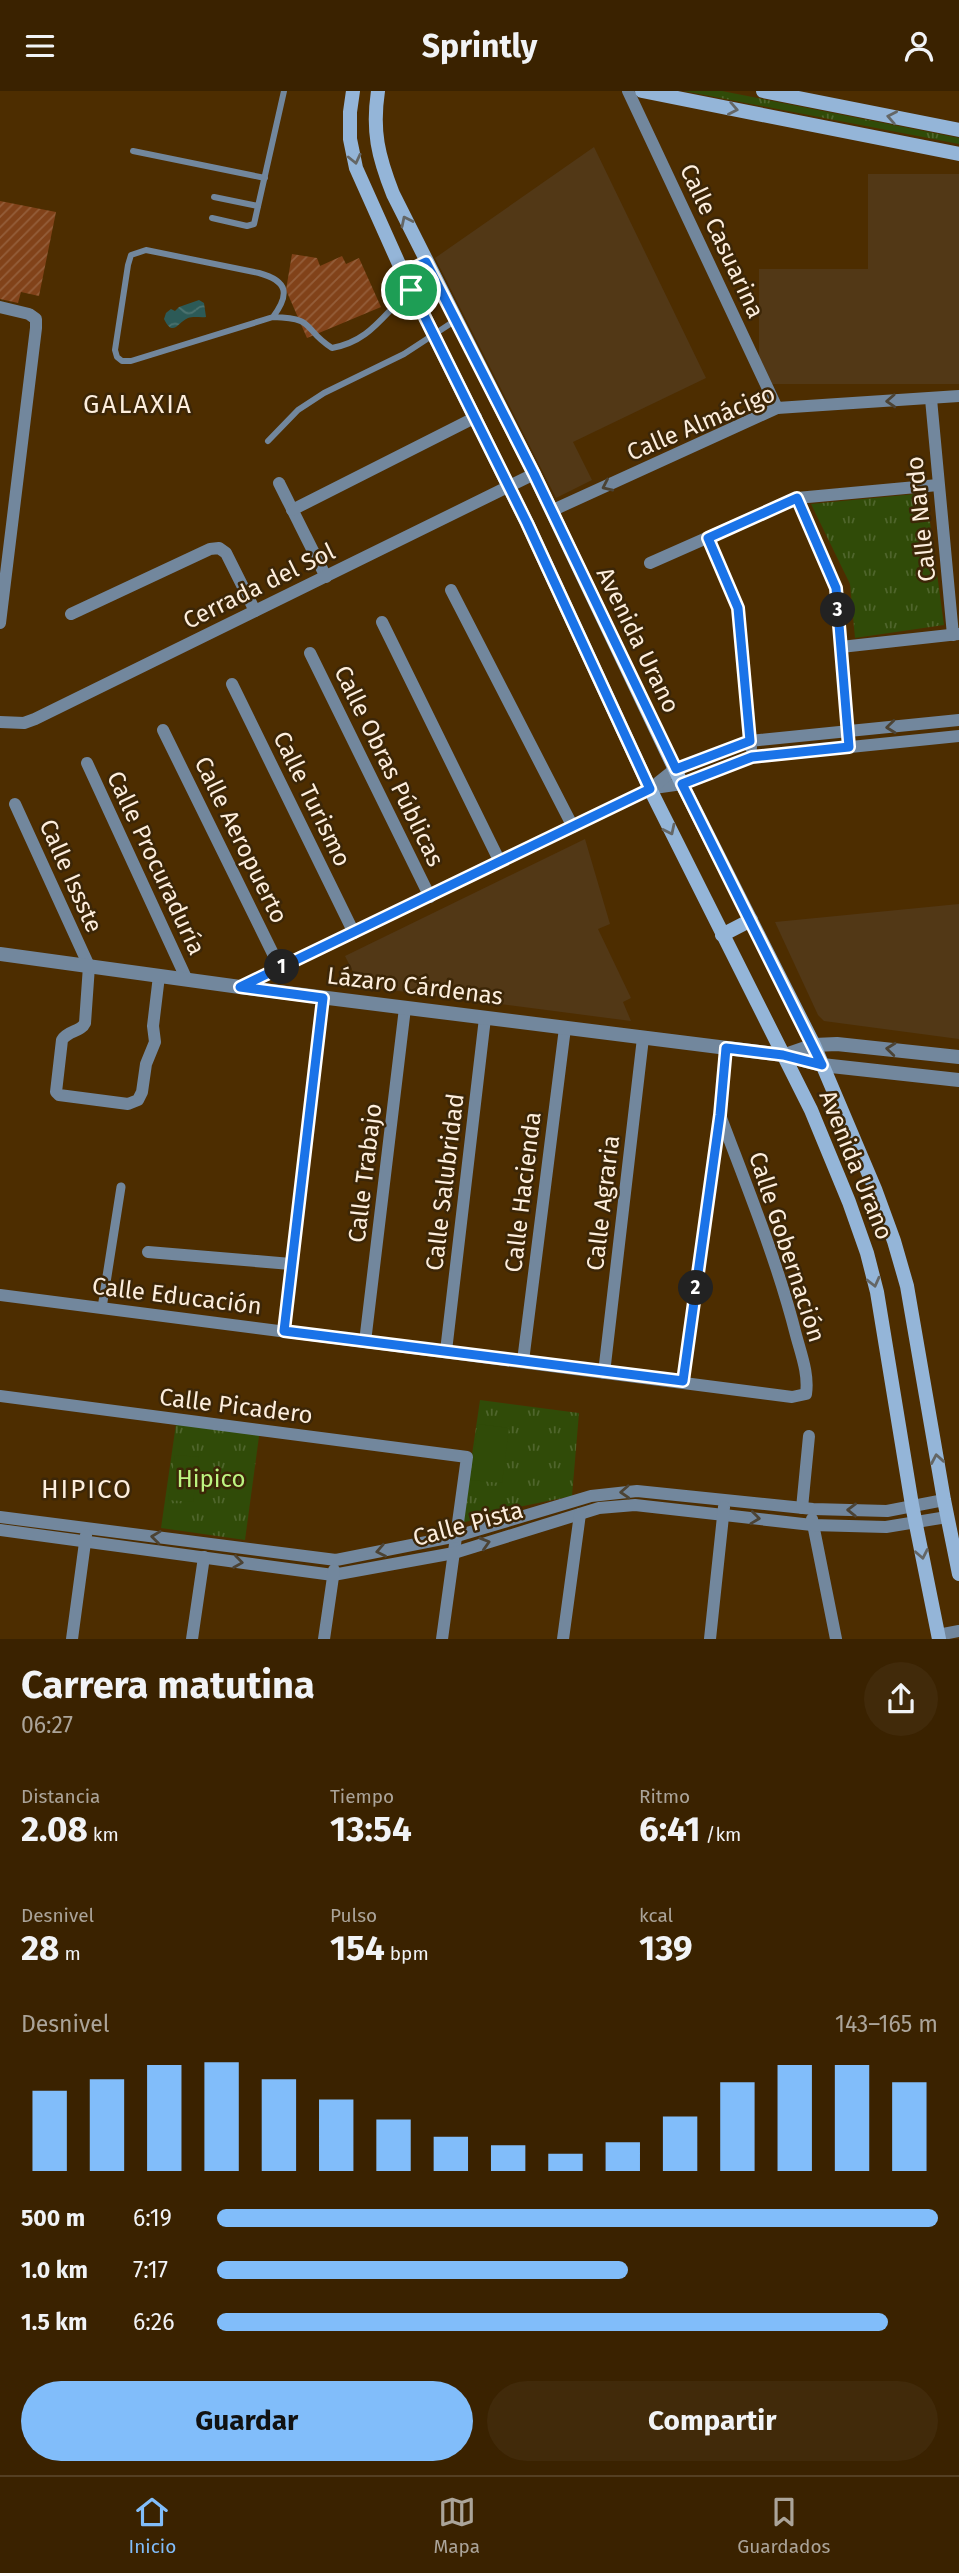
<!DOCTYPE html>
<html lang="es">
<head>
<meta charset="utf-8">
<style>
	:root { --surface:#3a2200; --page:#412a0a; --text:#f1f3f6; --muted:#aba499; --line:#543f22; --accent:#81bdfa }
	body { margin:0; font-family:"Fira Sans",sans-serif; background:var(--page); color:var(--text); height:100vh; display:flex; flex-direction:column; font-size:26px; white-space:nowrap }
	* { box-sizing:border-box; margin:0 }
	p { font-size:23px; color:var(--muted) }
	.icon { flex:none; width:38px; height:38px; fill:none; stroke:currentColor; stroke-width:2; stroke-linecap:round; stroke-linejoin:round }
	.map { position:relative; height:1548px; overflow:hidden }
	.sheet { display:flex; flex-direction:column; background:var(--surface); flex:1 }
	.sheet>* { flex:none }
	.pin { position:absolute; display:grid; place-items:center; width:60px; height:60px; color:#fff; margin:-30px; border:4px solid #fff; border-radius:50%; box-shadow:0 2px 7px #0007 }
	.km { position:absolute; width:35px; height:35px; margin:-18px; border-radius:50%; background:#222; color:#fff; font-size:19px; line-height:35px; text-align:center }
	.round { display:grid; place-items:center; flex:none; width:74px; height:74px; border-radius:37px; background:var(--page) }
	.overview { display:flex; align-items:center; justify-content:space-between; height:119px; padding:0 21px }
	h1 { font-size:38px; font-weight:700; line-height:52px }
	.stats { display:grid; grid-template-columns:repeat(3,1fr); gap:10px; height:119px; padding:7px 21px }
	.stats div { display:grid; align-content:center }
	.stats b { font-size:35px; font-weight:700 }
	.stats small { font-size:19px; font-weight:400 }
	.stats p { font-size:19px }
	.chart { height:196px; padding:14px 21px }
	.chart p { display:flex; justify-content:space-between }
	.chart svg { width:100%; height:126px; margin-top:7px; stroke:var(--accent); stroke-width:6 }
	.button { display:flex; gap:14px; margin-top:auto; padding:14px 21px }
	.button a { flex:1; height:80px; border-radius:42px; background:var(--accent); color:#111; font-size:28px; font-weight:700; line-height:80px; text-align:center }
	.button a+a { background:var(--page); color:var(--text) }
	ul { padding:0 21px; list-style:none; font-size:23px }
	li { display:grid; grid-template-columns:112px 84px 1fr; align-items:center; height:52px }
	li i { height:18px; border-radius:9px; background:var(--accent) }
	header { display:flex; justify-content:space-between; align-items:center; height:91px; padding:0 21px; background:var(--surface); font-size:32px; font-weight:700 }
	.tab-bar { display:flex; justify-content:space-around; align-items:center; height:98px; border-top:2px solid var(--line); background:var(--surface); font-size:19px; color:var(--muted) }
	.tab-bar a { display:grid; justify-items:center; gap:4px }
	.tab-bar .active { color:var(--accent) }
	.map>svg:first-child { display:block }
</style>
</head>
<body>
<header><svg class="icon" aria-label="menu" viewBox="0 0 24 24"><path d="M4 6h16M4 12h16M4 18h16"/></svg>Sprintly<svg class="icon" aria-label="person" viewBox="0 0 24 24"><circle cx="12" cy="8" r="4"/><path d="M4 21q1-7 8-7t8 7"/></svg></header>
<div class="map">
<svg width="959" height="1548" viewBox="0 0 959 1548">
	<defs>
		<pattern id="grass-tufts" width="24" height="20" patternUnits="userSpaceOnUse" patternTransform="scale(1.75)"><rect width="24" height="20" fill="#304b08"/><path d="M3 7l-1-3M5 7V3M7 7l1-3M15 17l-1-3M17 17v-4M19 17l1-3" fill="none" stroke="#4f652c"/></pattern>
		<pattern id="water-waves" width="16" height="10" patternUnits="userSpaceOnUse" patternTransform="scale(1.75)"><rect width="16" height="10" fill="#2c5a57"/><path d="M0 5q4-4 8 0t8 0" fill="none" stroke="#4c726f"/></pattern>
		<pattern id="building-hatch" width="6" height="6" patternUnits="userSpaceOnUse" patternTransform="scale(1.75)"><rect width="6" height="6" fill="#814219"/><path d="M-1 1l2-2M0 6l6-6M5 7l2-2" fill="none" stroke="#945e3a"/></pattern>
	</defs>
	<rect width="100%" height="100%" fill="#4d2d00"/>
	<g fill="#523816">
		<path d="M594,56L706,287L573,351L592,389L556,407L435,167Z"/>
		<path d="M868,83H959V293H759V178H868Z"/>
		<path d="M585,748L610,833L598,838L631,907L623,911L631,930L360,895L345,865Z"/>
		<path d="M959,813V948L824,930L818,924L775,831Z"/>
	</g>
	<g fill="url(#grass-tufts)">
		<path d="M684,0H722L959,47V53Z"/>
		<path d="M926,402L944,534L855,547L850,493L811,413Z"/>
		<path d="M480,1309L579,1322L572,1405L509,1418L462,1432Z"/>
		<path d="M177,1326L260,1338L245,1449L161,1437Z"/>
	</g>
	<g fill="#304b08">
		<path d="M478,1333L509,1337L502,1392L470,1389Z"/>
		<path d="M175,1364L199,1366L193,1411L168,1409Z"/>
	</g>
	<path fill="url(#water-waves)" d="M199,209L204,212L206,226C201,227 194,225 188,227C178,231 173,247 164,228L166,222L171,218L175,220L179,216Z"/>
	<g fill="url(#building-hatch)">
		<path d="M0,110L56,121L39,205L21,201L18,212L0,208Z"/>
		<path d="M292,163L317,167L320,175L342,165L346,173L359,167L381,216L307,247L286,199Z"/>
	</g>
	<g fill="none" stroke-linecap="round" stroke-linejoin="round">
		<g stroke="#72879d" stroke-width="6">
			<path d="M133,60L265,87"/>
			<path d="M214,106L258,115"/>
			<path d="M212,127L247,135L254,133L284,0"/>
			<path d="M273,226C290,203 288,190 259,182L146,159L131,164L128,174L115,259L117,266L122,270H131L273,226C317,227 302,238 332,257C371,250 383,223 411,199"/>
			<path d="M268,350L298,319L324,302L404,263L456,229"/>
		</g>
		<path stroke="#72879d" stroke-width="9" d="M102,1217L121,1096"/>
		<g stroke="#72879d" stroke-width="12">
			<path d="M628,0L777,317"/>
			<path d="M0,216L29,223L36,228V237L0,532"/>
			<path d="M931,308L953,544"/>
			<path d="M279,392L326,486"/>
			<path d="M797,407L836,497L848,647"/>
			<path d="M292,419L476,326"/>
			<path d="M551,420L777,317L959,305"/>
			<path d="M708,447L738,517L751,657"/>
			<path d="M650,472L797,407L938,394"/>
			<path d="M451,499L573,736"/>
			<path d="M71,523L210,458L219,457L226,462L255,520"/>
			<path d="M382,531L500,771"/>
			<path d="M841,556L959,543"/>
			<path d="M310,562L430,806"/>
			<path d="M232,593L354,842"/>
			<path d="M0,631L24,632L35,628L534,383"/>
			<path d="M163,639L280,877"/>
			<path d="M87,672L187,889"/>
			<path d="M654,697L682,693L752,666L959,645"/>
			<path d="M15,713L89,875L85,932C81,941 68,939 62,949L56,1001L59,1004L128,1013L138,1009L142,1001L146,973L155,951L153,935L159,885"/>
			<path d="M240,896L650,698L675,678L750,650L959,629"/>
			<path d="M148,1161L291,1173"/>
			<path d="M0,1204L792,1306L806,1303C809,1283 801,1263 796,1244C777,1169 747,1096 720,1024"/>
			<path d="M284,1240L323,907"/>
			<path d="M365,1251L405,917"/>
			<path d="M446,1260L485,927"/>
			<path d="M523,1270L565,937"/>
			<path d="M604,1282L643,947"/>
			<path d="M683,1290L720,1024L726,957"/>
			<path d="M0,1305L467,1366L442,1548"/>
			<path d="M802,1417L809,1345"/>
			<path d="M0,1426L336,1469L457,1445L591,1405L637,1400L813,1418L887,1420L944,1409"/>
			<path d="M812,1428L836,1548"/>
			<path d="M0,1439L333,1484L454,1462L599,1417L635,1414L812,1434L886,1436L947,1426"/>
			<path d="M938,1544L959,1540"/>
			<path d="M72,1548L86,1444"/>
			<path d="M192,1548L204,1466"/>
			<path d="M324,1548L334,1479"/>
			<path d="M563,1548L580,1423"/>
			<path d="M710,1548L724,1416"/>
		</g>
		<g stroke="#72879d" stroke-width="14">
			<path d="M0,863L240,896L783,964L822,974L959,989"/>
			<path d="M785,964L814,954L837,953L959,966"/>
		</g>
		<g stroke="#94b5d8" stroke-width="14">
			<path d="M353,0L350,21V48L356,77L403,182L527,432L650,698L811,1019L849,1111L867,1162L877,1201L912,1414L939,1548"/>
			<path d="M378,0C372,40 378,65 393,103L534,383L682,693L814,954L875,1098L894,1150L907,1195L944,1409L959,1483"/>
			<path d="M642,0L959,63"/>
			<path d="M763,0L959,39"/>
			<path d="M722,844L751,829"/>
		</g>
	</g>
	<defs><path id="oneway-chevron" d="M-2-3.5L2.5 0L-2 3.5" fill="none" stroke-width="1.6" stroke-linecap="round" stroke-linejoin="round" transform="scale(1.75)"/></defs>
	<g stroke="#646665">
		<use href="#oneway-chevron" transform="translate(733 18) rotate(11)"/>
		<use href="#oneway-chevron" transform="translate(892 26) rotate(-169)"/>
		<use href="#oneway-chevron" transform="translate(355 68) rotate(77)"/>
		<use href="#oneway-chevron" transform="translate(406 130) rotate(-116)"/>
		<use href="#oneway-chevron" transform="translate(670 739) rotate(64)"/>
		<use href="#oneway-chevron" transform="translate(874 1191) rotate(76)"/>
		<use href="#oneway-chevron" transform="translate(937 1368) rotate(-100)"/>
		<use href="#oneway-chevron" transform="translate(922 1463) rotate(79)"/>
	</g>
	<g stroke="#4c4334">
		<use href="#oneway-chevron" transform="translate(891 310) rotate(177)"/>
		<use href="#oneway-chevron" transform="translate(607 395) rotate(155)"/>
		<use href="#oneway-chevron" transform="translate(891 636) rotate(174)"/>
		<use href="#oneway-chevron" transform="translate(891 958) rotate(-174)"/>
		<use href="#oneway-chevron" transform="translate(625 1401) rotate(177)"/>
		<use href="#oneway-chevron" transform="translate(852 1419) rotate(-179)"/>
		<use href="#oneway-chevron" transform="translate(755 1427) rotate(7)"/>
		<use href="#oneway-chevron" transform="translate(156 1446) rotate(-173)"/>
		<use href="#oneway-chevron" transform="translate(485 1452) rotate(-17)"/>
		<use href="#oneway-chevron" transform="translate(381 1460) rotate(169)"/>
		<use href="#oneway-chevron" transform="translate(238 1471) rotate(8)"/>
	</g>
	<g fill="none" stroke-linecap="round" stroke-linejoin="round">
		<defs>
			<path id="route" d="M426,171L534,383L676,678L750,650L738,517L708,447L797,407L836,497L849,656L752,666L682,693L822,974L783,964L726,957L720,1024L683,1290L284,1240L323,907L240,896L650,698L527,432L403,182Z"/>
		</defs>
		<use href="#route" stroke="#fff" stroke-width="14"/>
		<use href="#route" stroke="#1a73e8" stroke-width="9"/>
	</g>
	<g text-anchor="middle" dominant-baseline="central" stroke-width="5" stroke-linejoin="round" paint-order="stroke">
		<g font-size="24" fill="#fdeedd" stroke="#3c2607">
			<text transform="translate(722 150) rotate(65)">Calle Casuarina</text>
			<text transform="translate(701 332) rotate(-23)">Calle Almácigo</text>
			<text transform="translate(921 428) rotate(-96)">Calle Nardo</text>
			<text transform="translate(259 495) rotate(-26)">Cerrada del Sol</text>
			<text transform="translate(638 549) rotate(64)">Avenida Urano</text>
			<text transform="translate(389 675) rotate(64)">Calle Obras Públicas</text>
			<text transform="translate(312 708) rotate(64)">Calle Turismo</text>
			<text transform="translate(241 749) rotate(64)">Calle Aeropuerto</text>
			<text transform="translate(156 772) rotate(65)">Calle Procuraduría</text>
			<text transform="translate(71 785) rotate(66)">Calle Issste</text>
			<text transform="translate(415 895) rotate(7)">Lázaro Cárdenas</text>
			<text transform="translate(856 1074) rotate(68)">Avenida Urano</text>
			<text transform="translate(365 1082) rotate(-83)">Calle Trabajo</text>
			<text transform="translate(445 1091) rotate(-83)">Calle Salubridad</text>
			<text transform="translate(523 1101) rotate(-83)">Calle Hacienda</text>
			<text transform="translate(603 1112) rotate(-83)">Calle Agraria</text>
			<text transform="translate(787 1156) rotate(72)">Calle Gobernación</text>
			<text transform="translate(177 1205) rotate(7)">Calle Educación</text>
			<text transform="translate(236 1315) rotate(7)">Calle Picadero</text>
			<text transform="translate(468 1433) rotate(-15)">Calle Pista</text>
		</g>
		<g font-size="24" fill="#bdf581" stroke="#3c2607">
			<text x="211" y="1388">Hipico</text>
		</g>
		<g font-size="26" letter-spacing="2" fill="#fdeedd" stroke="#3c2607">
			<text x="138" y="313">GALAXIA</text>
			<text x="87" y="1398">HIPICO</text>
		</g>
	</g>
</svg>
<div class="pin" style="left:411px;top:199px;background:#1e9e55"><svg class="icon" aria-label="arrive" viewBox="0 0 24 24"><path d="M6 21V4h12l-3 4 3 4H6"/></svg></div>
<b class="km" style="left:282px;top:876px">1</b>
<b class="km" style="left:696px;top:1197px">2</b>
<b class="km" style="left:838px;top:519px">3</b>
</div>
<section class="sheet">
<div class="overview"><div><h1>Carrera matutina</h1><p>06:27</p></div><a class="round"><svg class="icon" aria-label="share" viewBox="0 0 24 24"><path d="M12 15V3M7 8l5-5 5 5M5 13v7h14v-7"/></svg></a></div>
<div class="stats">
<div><p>Distancia</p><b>2.08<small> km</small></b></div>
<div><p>Tiempo</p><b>13:54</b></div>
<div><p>Ritmo</p><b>6:41<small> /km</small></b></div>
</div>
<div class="stats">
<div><p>Desnivel</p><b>28<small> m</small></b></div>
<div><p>Pulso</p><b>154<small> bpm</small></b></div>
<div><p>kcal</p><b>139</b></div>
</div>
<div class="chart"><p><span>Desnivel</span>143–165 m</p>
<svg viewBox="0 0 160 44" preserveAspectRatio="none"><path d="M5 44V16M15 44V12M25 44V7M35 44V6M45 44V12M55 44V19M65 44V26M75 44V32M85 44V35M95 44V38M105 44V34M115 44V25M125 44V13M135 44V7M145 44V7M155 44V13"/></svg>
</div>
<ul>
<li><b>500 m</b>6:19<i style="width:100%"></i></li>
<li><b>1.0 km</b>7:17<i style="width:57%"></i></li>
<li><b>1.5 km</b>6:26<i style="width:93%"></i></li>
</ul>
<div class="button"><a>Guardar</a><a>Compartir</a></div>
</section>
<nav class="tab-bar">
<a class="active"><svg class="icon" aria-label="home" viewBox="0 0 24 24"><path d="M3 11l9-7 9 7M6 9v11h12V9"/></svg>Inicio</a>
<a><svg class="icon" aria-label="map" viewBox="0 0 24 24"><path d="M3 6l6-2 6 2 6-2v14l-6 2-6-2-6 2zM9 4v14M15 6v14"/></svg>Mapa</a>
<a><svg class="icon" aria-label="saved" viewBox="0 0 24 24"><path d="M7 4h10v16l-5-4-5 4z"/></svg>Guardados</a>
</nav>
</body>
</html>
